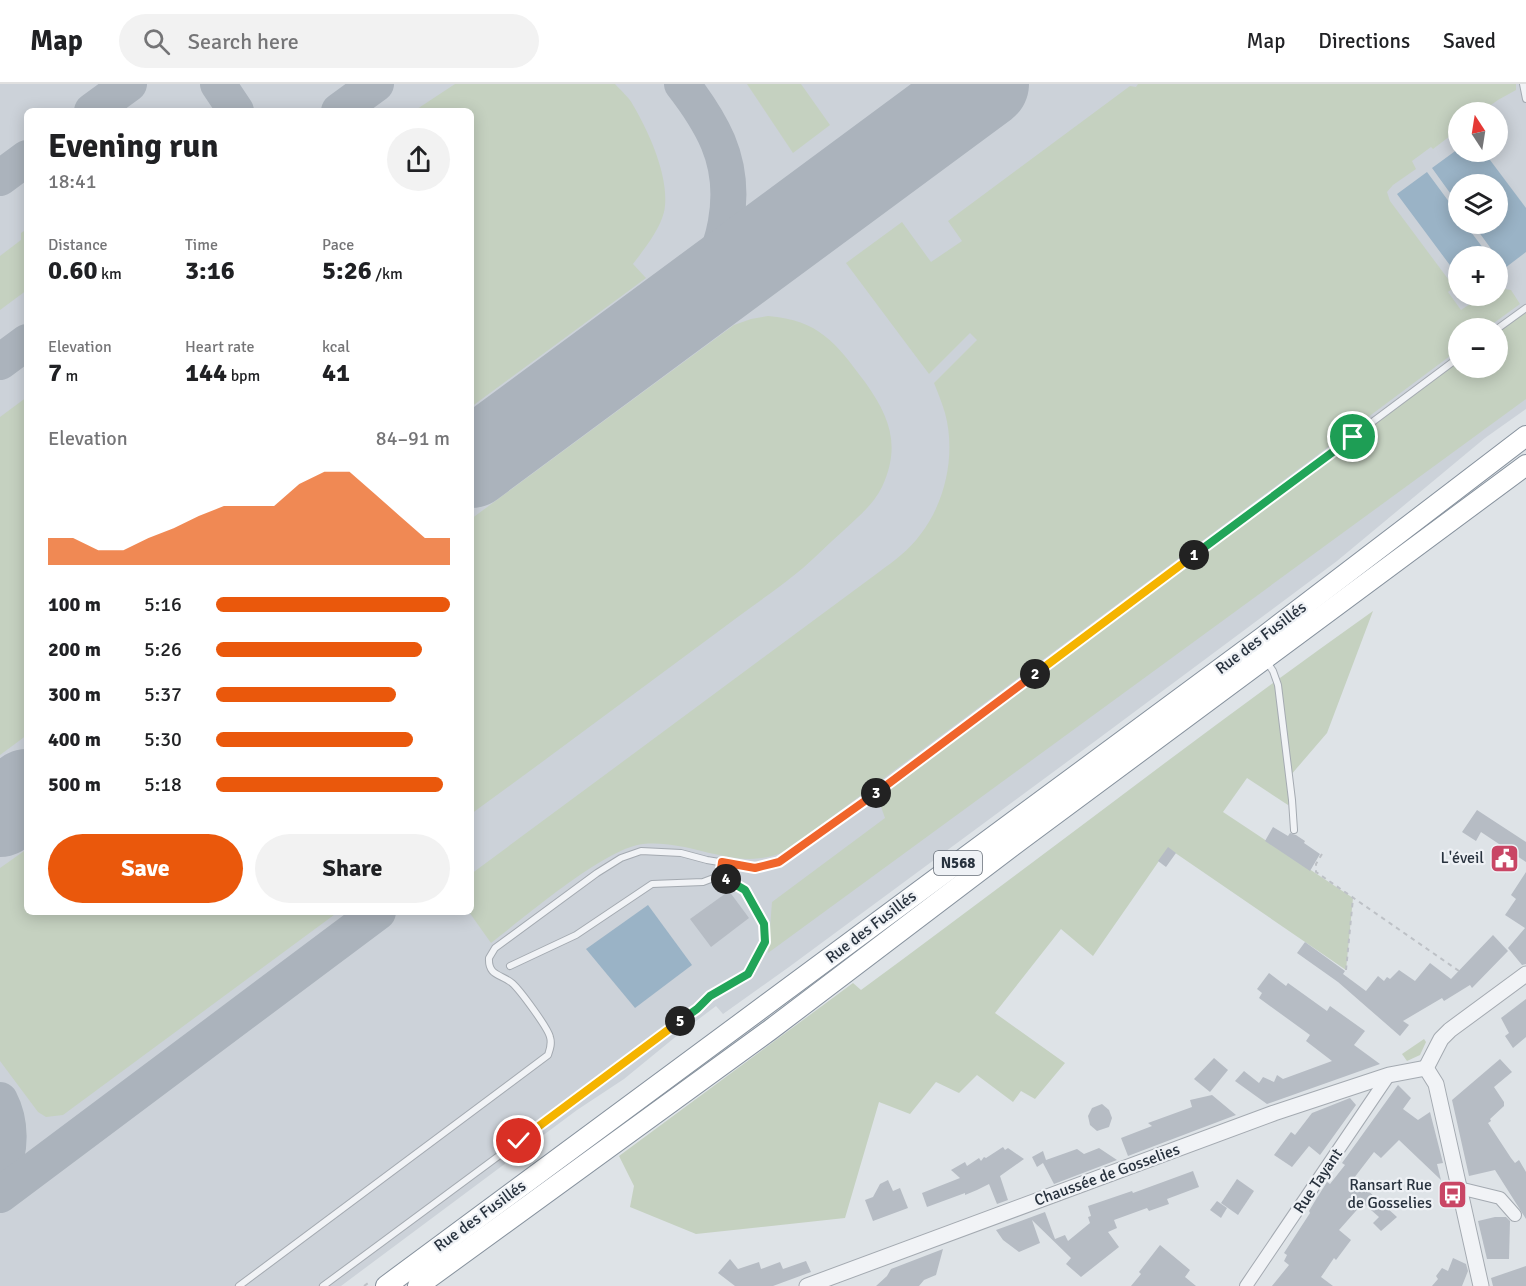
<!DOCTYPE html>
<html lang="en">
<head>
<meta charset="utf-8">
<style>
	:root { --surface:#fff; --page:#f2f2f2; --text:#202124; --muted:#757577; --line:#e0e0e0; --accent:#ea580c }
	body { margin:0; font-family:Signika,sans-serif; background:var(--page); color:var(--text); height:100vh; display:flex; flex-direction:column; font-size:22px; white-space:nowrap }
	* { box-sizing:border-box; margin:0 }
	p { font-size:20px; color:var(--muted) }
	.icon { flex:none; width:33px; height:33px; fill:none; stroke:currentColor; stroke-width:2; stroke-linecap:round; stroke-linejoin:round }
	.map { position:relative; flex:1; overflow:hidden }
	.side { position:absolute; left:24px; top:24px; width:450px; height:807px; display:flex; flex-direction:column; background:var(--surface); border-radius:9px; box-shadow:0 3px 15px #0003 }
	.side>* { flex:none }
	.needle { width:39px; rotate:348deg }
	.controls { position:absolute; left:1448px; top:18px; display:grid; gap:12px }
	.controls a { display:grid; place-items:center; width:60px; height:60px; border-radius:50%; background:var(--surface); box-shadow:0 3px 15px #0003; font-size:30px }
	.pin { position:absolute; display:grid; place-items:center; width:51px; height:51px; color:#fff; margin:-26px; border:3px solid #fff; border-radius:50%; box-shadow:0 2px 6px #0007 }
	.km { position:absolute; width:30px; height:30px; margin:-15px; border-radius:50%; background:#222; color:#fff; font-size:16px; line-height:30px; text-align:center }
	.round { display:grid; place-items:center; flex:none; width:63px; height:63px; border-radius:32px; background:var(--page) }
	.head { display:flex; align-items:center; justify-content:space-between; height:102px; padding:0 24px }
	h1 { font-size:33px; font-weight:800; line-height:45px }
	.figures { display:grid; grid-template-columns:repeat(3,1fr); gap:9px; height:102px; padding:6px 24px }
	.figures div { display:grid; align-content:center }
	.figures b { font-size:26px; font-weight:800 }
	.figures small { font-size:16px; font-weight:400 }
	.figures p { font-size:16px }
	.chart { height:168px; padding:12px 24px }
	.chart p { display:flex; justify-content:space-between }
	.chart svg { width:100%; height:108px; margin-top:6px; fill:var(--accent); opacity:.7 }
	.button { display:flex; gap:12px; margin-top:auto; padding:12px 24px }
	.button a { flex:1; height:69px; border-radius:36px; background:var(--accent); color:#fff; font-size:24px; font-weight:800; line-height:69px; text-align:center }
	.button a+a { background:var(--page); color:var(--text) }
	ul { padding:0 24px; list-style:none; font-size:20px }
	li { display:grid; grid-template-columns:96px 72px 1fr; align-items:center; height:45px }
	li i { height:15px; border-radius:8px; background:var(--accent) }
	header { display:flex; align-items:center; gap:36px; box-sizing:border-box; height:84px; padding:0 30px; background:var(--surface); border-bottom:2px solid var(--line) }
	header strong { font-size:28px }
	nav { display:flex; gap:33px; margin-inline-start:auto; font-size:21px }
	.search { width:420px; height:54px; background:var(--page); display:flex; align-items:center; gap:15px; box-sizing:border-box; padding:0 21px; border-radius:33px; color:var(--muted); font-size:22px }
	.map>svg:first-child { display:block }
</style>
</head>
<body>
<header>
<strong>Map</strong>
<div class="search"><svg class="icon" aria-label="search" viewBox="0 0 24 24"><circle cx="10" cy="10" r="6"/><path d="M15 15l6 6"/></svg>Search here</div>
<nav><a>Map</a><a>Directions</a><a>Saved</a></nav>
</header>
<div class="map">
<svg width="1526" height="1202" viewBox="0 0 1526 1202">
	<rect width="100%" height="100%" fill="#dee3e7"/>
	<path fill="#ccd2d9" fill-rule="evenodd" d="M0,0H1526V325L1485,354L1337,477L1098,655L789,883L723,930L716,922L679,950L624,995L577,1026L341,1202H0ZM27,27H471V828H27ZM1458,28H1497V68H1458ZM1458,100H1497V140H1458ZM1458,172H1497V212H1458ZM1458,244H1497V284H1458Z"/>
	<g fill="#c5d1c0">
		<path d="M455,0H615C621,7 629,13 633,21C649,48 671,96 664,128C659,147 645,164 633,180L646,194L471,323V27H414Z"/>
		<path d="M747,0H801L830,41L793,69Z"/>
		<path d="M1138,0H1516V6L1498,16L1481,28H1458V46L1433,65L1431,63L1412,77L1416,85L1393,101L1387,108L1390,117L1454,203L1448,208L1461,226L1482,212H1497V204L1511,206L1520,220L1487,244H1458V266L786,767C737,790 694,755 643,760C605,764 525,833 491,859L469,828H471V790L879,488C894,477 909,466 920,451C946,418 956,369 945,329C942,319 938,309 934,299L977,256L970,249L929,290L846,179L902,138L931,178L962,157L948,137L1130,2L1136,3Z"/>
		<path d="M27,145V206L0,226V172L21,156V149Z"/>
		<path d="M1526,223V315L768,869L772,818L885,734L876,709L1458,274V284H1497V245Z"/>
		<path d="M768,232C819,236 836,259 865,298C890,333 901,362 882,403C873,421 857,434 843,447C829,459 817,472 803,484C778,505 749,524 723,544C639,606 555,669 471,730V435L734,241L751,235Z"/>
		<path d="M27,313V651L0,671V333Z"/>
		<path d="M1373,527L1327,649L1290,692L1292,716L1288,721L1247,694L1223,728L1353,814L1346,886L1168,764L1093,872L1061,845L995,929L1065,979L1035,1015L1021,1007L1013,1018L977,991L959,1009L936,998L910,1030L879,1018L845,1134L696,1150L630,1123L634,1102L619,1072L853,899L861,906C1032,781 1199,650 1373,527Z"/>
		<path d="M27,765V828H338L63,1031L46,1033L38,1028L0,977V784Z"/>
		<path d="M1424,955L1426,958L1420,971L1407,977L1402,970Z"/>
	</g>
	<g fill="#9ab3c6">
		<path d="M1458,65V68H1484L1526,124V168L1505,184L1473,140H1497V100H1458V120L1432,84Z"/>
		<path d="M1427,88L1458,130V140H1465L1489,172H1458V192L1397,110Z"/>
		<path d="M648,821L692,881L635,924L586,865Z"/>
	</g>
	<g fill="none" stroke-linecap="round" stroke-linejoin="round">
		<g stroke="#abb3bc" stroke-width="36">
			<path d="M218,0L236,27"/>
			<path d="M92,27L129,0"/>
			<path d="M339,27L376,0"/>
			<path d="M0,94L27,74"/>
			<path d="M648,248C663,237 678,226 690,212C727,173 739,108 718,58C709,37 696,18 682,0"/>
			<path d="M0,278L27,258"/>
			<path d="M0,1016C11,1037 12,1067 0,1088"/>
			<path d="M0,1111L378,828"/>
		</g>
		<g stroke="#abb3bc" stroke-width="88">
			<path d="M471,380L985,0"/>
			<path d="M0,729L27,709"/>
		</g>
	</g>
	<g fill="#b6bcc4">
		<path d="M1477,726L1526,758V778L1481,748L1476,757L1462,748Z"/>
		<path d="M1273,743L1288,752L1290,749L1296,751L1305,757L1304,759L1320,770L1310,787L1265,757Z"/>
		<path d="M1168,763L1176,769L1166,783L1158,777Z"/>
		<path d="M1526,788V880L1522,881L1508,864L1525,844L1505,831L1516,815L1511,811Z"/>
		<path d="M729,807L749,834L711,863L690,835Z"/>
		<path d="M1493,851L1508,867L1472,904L1470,901L1444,917L1442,914L1403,937L1409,941L1400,952L1338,898L1297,869L1305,858L1345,887L1343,890L1366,907L1378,892L1384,897L1387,893L1390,895L1399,886L1415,897L1430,879L1451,895Z"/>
		<path d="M1269,889L1286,902L1288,899L1327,927L1330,922L1365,947L1354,961L1380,980L1267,1020L1235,997L1244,987L1259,999L1263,993L1274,998L1277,991L1283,995L1332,977L1306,957L1310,951L1259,914L1262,909L1257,905Z"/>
		<path d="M1526,915V953L1513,964L1505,952L1509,949L1501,934Z"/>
		<path d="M1214,974L1228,986L1210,1008L1194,995Z"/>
		<path d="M1500,975L1512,988L1494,1003L1504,1018V1022L1490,1035L1491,1037L1488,1039L1511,1074L1515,1079L1519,1076L1526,1088V1135L1495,1086L1469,1092L1452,1016Z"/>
		<path d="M1398,1001L1411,1014L1403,1025L1418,1036L1430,1028L1443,1079L1437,1080L1441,1096L1399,1056L1381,1074L1374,1068L1354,1094L1397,1133L1381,1147L1373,1139L1379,1133L1363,1119L1339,1146L1351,1156L1336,1176L1334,1174L1321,1193L1333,1202H1272L1289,1181L1284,1177L1287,1171L1284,1169L1310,1129L1309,1127L1315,1117L1327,1098L1330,1100L1345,1081L1342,1079Z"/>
		<path d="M1212,1011L1236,1031L1128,1072L1121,1054L1152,1042L1148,1039L1192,1023L1190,1016Z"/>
		<path d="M1350,1014L1356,1021L1320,1071L1309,1062L1292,1083L1274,1071L1291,1048L1295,1051L1312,1029Z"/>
		<path d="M1102,1020L1109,1026L1112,1034L1109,1043L1097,1047L1090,1041L1088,1032L1092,1024Z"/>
		<path d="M1003,1063L1005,1066L1008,1064L1024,1075L1000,1092L1008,1116L997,1120L989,1100L977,1106L965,1111V1109L927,1123L922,1109L960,1094L951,1086L965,1078L967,1082L979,1074L981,1077L984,1073L986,1074Z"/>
		<path d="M1099,1064L1117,1076L1054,1100L1043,1079L1037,1083L1032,1073L1043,1067L1046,1076L1077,1065L1084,1070Z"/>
		<path d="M1193,1087L1199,1103L1167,1115L1169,1120L1149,1127L1147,1124L1114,1136L1117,1144L1108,1148L1119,1163L1081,1193L1066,1180L1071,1174L1032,1136L1040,1159L1019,1168L1003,1156L996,1146L1045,1128L1055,1155L1065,1151L1068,1157L1090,1139L1088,1133L1091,1132L1088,1122L1132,1107L1133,1109Z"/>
		<path d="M1237,1095L1254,1107L1238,1131L1221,1119Z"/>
		<path d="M888,1096L893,1107L900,1104L908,1124L873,1137L865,1116L873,1113L880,1100Z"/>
		<path d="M1217,1117L1227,1124L1221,1134L1210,1126Z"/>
		<path d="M1495,1133H1506L1510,1137L1509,1175H1487L1478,1137Z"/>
		<path d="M1160,1161L1190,1186L1185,1193L1196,1202H1131L1141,1190L1139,1188Z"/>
		<path d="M943,1165L936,1191L924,1196L919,1202H876L887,1192L891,1185Z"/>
		<path d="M1453,1174L1466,1180L1468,1187L1462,1202H1432L1438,1195L1436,1192L1442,1184L1448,1187Z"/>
		<path d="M730,1175L738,1185L759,1178L761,1185L780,1178L783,1185L806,1177L811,1188L773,1202H735L718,1189Z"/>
		<path d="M1526,1182V1202H1493L1491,1194Z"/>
	</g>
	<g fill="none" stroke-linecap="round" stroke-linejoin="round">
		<defs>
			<g id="service">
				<path d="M1523,0L1526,15"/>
				<path d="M1497,245L1526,224"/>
				<path d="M1267,578L1273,587L1278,601L1292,716L1294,746"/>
				<path d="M510,882L576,851L652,800L703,798L719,792"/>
				<path d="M239,1202L548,971C550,965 552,960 550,953C548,944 520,906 512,899C501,890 488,892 489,874L495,864L597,789L621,774L641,767L681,769L707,776L755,784L779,778L844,733L1458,274"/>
				<path d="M323,1202L697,925L710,912L748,890L765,858L764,840L745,806L719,792"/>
			</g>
			<g id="minor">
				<path d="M1459,1104L1500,1114L1515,1131"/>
				<path d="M1246,1202L1389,991"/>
			</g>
			<g id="tertiary">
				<path d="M1426,984L1436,1000L1481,1202"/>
				<path d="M1426,984L1441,955L1450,946L1526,890"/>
				<path d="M807,1202L1274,1029L1389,991L1426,984"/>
			</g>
			<g id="trunk">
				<path d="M386,1202L1263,553L1526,352"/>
				<path d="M418,1202L770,946L1023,754L1526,381"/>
			</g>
		</defs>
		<use href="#service" stroke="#a4aab1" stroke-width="8"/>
		<use href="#minor" stroke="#a4aab1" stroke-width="14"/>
		<use href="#tertiary" stroke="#a4aab1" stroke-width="17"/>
		<use href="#trunk" stroke="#86919d" stroke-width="22"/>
		<g stroke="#bdc1c6" stroke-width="2" stroke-dasharray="4.5 4.5" stroke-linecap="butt">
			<path d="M1322,770L1316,780V788L1459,887"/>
			<path d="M1346,886L1353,814"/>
			<path d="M364,1202L371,1197"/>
		</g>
		<use href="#service" stroke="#f1f3f6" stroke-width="6"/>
		<use href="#minor" stroke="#f1f3f6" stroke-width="12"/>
		<use href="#tertiary" stroke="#f1f3f6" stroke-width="15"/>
		<use href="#trunk" stroke="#fff" stroke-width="20"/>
	</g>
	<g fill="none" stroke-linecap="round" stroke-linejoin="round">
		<defs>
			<path id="split-1" d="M1194,471L1353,353"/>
			<path id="split-2" d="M1035,590L1194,471"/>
			<path id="split-3" d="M876,709L1035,590"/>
			<path id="split-4" d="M726,795L720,792L722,778L755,784L779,778L876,709"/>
			<path id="split-5" d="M680,937L697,925L710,912L748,890L765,858L764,840L745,806L726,795"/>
			<path id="split-6" d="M519,1057L680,937"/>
		</defs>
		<use href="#split-1" stroke="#fff" stroke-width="12"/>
		<use href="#split-2" stroke="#fff" stroke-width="12"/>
		<use href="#split-3" stroke="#fff" stroke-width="12"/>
		<use href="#split-4" stroke="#fff" stroke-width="12"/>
		<use href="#split-5" stroke="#fff" stroke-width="12"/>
		<use href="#split-6" stroke="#fff" stroke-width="12"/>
		<use href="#split-1" stroke="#22a559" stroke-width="8"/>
		<use href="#split-2" stroke="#f5b400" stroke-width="8"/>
		<use href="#split-3" stroke="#f0652b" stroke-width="8"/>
		<use href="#split-4" stroke="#f0652b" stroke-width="8"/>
		<use href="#split-5" stroke="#22a559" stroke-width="8"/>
		<use href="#split-6" stroke="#f5b400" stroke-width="8"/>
	</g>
	<defs>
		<symbol id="civic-square" viewBox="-11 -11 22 22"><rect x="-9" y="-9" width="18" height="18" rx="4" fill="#c94665" stroke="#eef1f5"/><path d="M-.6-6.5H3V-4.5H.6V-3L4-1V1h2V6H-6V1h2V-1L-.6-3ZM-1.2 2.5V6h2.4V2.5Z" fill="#fff"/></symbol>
		<symbol id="bus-square" viewBox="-11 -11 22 22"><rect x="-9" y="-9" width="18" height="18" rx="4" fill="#c94665" stroke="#eef1f5"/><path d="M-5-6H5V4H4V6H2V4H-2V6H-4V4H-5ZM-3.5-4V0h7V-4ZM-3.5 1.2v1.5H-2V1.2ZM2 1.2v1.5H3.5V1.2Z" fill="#fff"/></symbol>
	</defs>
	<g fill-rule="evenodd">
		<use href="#civic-square" x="1488" y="758" width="33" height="33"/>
		<use href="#bus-square" x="1436" y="1094" width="33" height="33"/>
	</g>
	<g text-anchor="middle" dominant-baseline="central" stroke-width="4.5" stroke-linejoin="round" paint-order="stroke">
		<rect fill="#eef1f5" stroke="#636b75" stroke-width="1.5" x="934" y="767" width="48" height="24" rx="4.5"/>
		<g font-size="15" font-weight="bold" fill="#28323e">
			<text x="958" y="779">N568</text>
		</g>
		<g font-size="16" fill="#28323e" stroke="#eef1f5">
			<text transform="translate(1261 554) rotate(-37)">Rue des Fusillés</text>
			<text transform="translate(871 843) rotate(-37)">Rue des Fusillés</text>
			<text transform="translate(1107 1091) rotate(-20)">Chaussée de Gosselies</text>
			<text transform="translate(1318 1097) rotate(-56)">Rue Tayant</text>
			<text transform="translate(480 1132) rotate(-36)">Rue des Fusillés</text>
		</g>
		<g font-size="16" fill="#28323e" stroke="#eef1f5" text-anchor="end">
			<text x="1484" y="774">L'éveil</text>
			<text x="1432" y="1101">Ransart Rue<tspan x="1432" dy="18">de Gosselies</tspan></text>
		</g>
	</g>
</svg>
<div class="controls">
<a><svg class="needle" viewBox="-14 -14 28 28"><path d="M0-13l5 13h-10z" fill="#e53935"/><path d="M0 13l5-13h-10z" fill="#757577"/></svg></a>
<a><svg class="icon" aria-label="layers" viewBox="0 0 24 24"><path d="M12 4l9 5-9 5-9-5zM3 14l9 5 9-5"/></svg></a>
<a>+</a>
<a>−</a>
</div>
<div class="pin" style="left:1353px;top:353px;background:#1e9e55"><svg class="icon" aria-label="arrive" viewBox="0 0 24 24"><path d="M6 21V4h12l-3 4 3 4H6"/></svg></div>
<div class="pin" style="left:519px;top:1057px;background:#d93025"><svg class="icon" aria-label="check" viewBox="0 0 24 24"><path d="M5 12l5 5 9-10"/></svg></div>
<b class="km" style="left:1194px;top:471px">1</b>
<b class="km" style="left:1035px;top:590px">2</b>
<b class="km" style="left:876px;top:709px">3</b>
<b class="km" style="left:726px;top:795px">4</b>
<b class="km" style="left:680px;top:937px">5</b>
<section class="side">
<div class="head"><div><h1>Evening run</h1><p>18:41</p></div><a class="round"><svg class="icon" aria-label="share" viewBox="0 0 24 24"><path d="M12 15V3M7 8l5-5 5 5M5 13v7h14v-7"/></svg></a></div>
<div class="figures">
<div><p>Distance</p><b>0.60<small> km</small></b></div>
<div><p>Time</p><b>3:16</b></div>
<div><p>Pace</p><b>5:26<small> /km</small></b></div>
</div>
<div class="figures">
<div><p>Elevation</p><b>7<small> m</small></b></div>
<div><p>Heart rate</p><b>144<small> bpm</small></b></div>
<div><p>kcal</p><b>41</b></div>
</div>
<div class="chart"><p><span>Elevation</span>84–91 m</p>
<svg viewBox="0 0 160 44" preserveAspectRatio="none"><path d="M0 44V33L10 33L20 38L30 38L40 33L50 29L60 24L70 20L80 20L90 20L100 11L110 6L120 6L130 15L140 24L150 33L160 33V44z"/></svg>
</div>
<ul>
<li><b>100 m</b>5:16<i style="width:100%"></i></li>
<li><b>200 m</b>5:26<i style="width:88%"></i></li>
<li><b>300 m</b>5:37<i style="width:77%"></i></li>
<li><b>400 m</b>5:30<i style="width:84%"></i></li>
<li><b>500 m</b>5:18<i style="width:97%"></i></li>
</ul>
<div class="button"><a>Save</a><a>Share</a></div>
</section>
</div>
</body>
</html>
